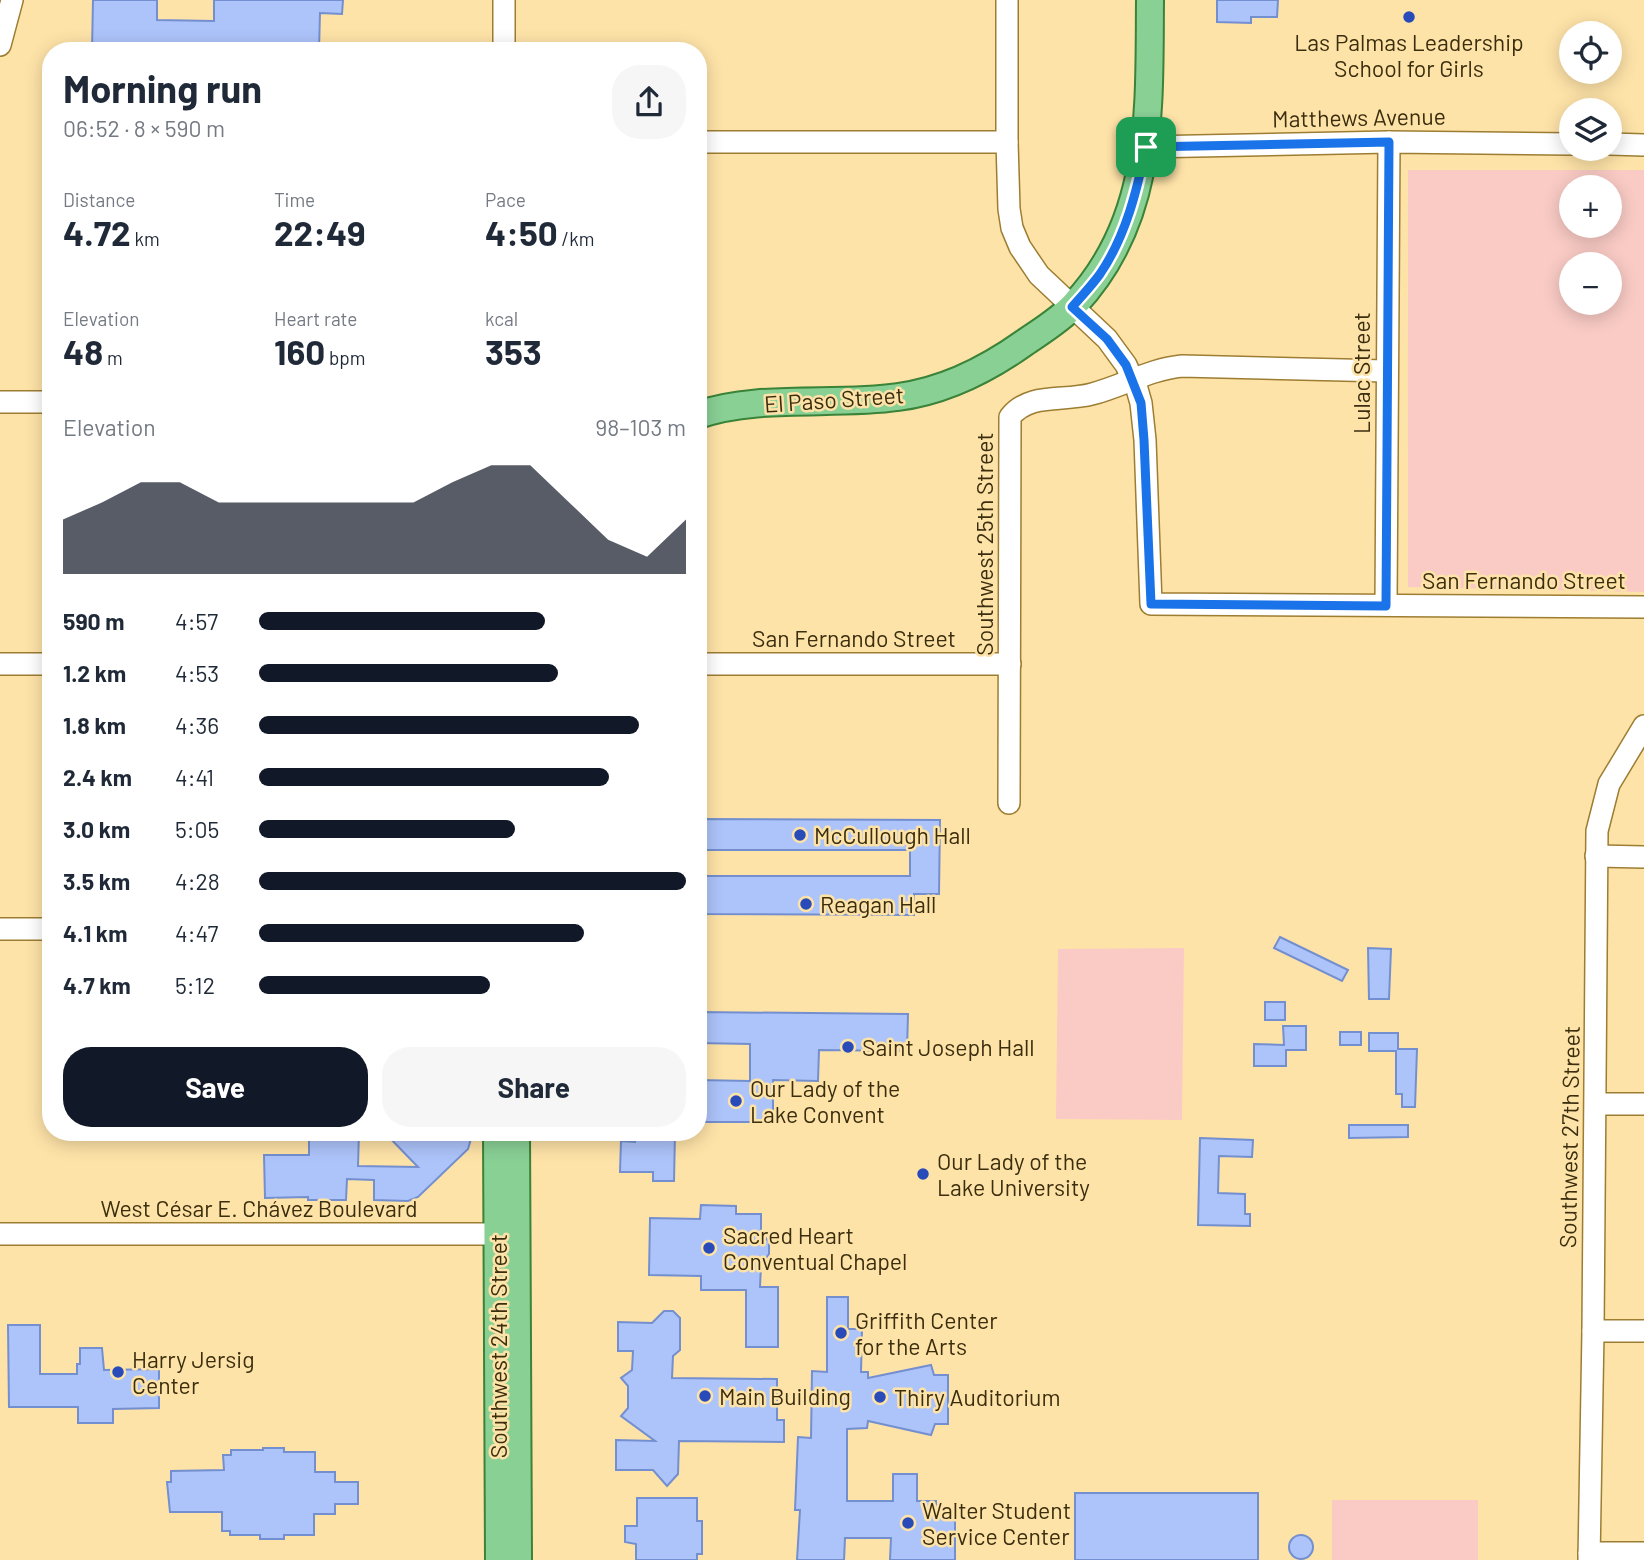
<!DOCTYPE html>
<html lang="en">
<head>
<meta charset="utf-8">
<style>
	:root { --surface:#fff; --page:#f6f6f7; --text:#1f2937; --muted:#747a83; --accent:#111827 }
	body { margin:0; font-family:Barlow,sans-serif; background:var(--page); color:var(--text); height:100vh; display:flex; flex-direction:column; font-size:26px; white-space:nowrap }
	* { box-sizing:border-box; margin:0 }
	p { font-size:23px; color:var(--muted) }
	.icon { flex:none; width:38px; height:38px; fill:none; stroke:currentColor; stroke-width:2; stroke-linecap:round; stroke-linejoin:round }
	.map { position:relative; flex:1; overflow:hidden }
	.drawer { position:absolute; left:42px; top:42px; width:665px; height:1099px; display:flex; flex-direction:column; background:var(--surface); border-radius:28px; box-shadow:0 4px 18px #0003 }
	.drawer>* { flex:none }
	.tools { position:absolute; left:1559px; top:21px; display:grid; gap:14px }
	.tools a { display:grid; place-items:center; width:63px; height:63px; border-radius:50%; background:var(--surface); box-shadow:0 4px 18px #0003; font-size:35px }
	.pin { position:absolute; display:grid; place-items:center; width:60px; height:60px; color:#fff; margin:-30px; border-radius:14px; box-shadow:0 4px 10px #0006 }
	.round { display:grid; place-items:center; flex:none; width:74px; height:74px; border-radius:28px; background:var(--page) }
	.overview { display:flex; align-items:center; justify-content:space-between; height:119px; padding:0 21px }
	h1 { font-size:38px; font-weight:700; line-height:52px }
	.figures { display:grid; grid-template-columns:repeat(3,1fr); gap:10px; height:119px; padding:7px 21px }
	.figures div { display:grid; align-content:center }
	.figures b { font-size:35px; font-weight:700 }
	.figures small { font-size:19px; font-weight:400 }
	.figures p { font-size:19px }
	.chart { height:196px; padding:14px 21px }
	.chart p { display:flex; justify-content:space-between }
	.chart svg { width:100%; height:126px; margin-top:7px; fill:var(--accent); opacity:.7 }
	.button { display:flex; gap:14px; margin-top:auto; padding:14px 21px }
	.button a { flex:1; height:80px; border-radius:28px; background:var(--accent); color:#fff; font-size:28px; font-weight:700; line-height:80px; text-align:center }
	.button a+a { background:var(--page); color:var(--text) }
	ul { padding:0 21px; list-style:none; font-size:23px }
	li { display:grid; grid-template-columns:112px 84px 1fr; align-items:center; height:52px }
	li i { height:18px; border-radius:9px; background:var(--accent) }
	.map>svg:first-child { display:block }
</style>
</head>
<body>
<div class="map">
<svg width="1644" height="1560" viewBox="0 0 1644 1560">
	<rect width="100%" height="100%" fill="#fee3a8"/>
	<g fill="#facbc5" fill-rule="evenodd">
		<path d="M1408,170H1644V592L1408,587ZM1572,187H1610V226H1572ZM1610,264V303H1572V264Z"/>
		<path d="M1184,948L1182,1120L1056,1119L1058,949Z"/>
		<rect x="1332" y="1500" width="146" height="60"/>
	</g>
	<g fill="#adc4fa" stroke="#748fcf" stroke-width="2">
		<path d="M93,0H157V20L214,21V0H343L342,14L320,13L319,51H92Z"/>
		<path d="M1217,0H1278L1277,17H1251V23L1217,22Z"/>
		<path d="M698,819L940,820L939,894H914V915L698,914V876H910V850H698Z"/>
		<path d="M1280,937L1348,970L1342,981L1274,948Z"/>
		<path d="M1368,948L1391,949L1389,999H1369Z"/>
		<rect x="1265" y="1002" width="20" height="18"/>
		<path d="M698,1012L908,1014L907,1051L819,1050L818,1081L773,1080V1122H698V1080L750,1081V1044L698,1043Z"/>
		<path d="M1283,1026H1306V1050H1286V1066H1254V1044L1284,1045Z"/>
		<rect x="1340" y="1032" width="21" height="13"/>
		<path d="M1369,1033H1398V1049H1417L1415,1107H1402V1094H1396V1051H1369Z"/>
		<path d="M1349,1125H1408V1137L1349,1138Z"/>
		<path d="M309,1132H359L358,1166L418,1167L384,1132H473L468,1149L418,1197L408,1201L374,1200V1180L347,1179L346,1200H308V1197L265,1198L264,1155H309Z"/>
		<path d="M635,1132H675L674,1181H653V1172H620L621,1141L635,1142Z"/>
		<path d="M1200,1138L1253,1140L1252,1157L1219,1156L1218,1193L1245,1194V1214H1250V1226L1198,1225Z"/>
		<path d="M701,1205L736,1206V1214H761V1232L769,1242V1254L761,1265L760,1287H778V1347H746V1290H701V1276L649,1275L650,1218L700,1219Z"/>
		<path d="M827,1297H848V1329H862L861,1372H868V1378L931,1365L934,1375H948V1424H935L931,1435L868,1421L867,1428L847,1429V1501H893V1474H917V1501H936V1509H955V1560H890L891,1538H845L844,1560H797L800,1510H795L798,1437L811,1438L812,1371L827,1372Z"/>
		<path d="M664,1311H673L680,1318V1350L673,1356L672,1378L777,1379V1420H784V1442L679,1441L678,1474L667,1486L653,1470H616V1440L655,1441L621,1416L628,1408V1386L621,1378L632,1370L633,1351H618V1322L652,1323Z"/>
		<path d="M8,1325H40V1374H77V1364H80V1348H102L104,1370L159,1369V1408L113,1409V1423H78V1407H9Z"/>
		<path d="M263,1448H284V1452H315V1472H335V1482H358V1504H335V1514H314V1535H284V1539H260V1535H230V1531H222V1512H170L167,1482H171V1471L224,1470L223,1455H231V1450H263Z"/>
		<rect x="1075" y="1493" width="183" height="67"/>
		<path d="M637,1498H697V1521H702V1554H697V1560H636V1544L625,1542V1526H637Z"/>
		<circle cx="1301" cy="1547" r="12"/>
	</g>
	<g fill="none" stroke-linecap="round" stroke-linejoin="round">
		<defs>
			<g id="minor">
				<path d="M504,0V51"/>
				<path d="M1007,0V142L1009,209L1012,228L1020,247L1039,275L1107,339L1126,365L1137,389L1141,403L1145,440L1151,604L1644,607"/>
				<path d="M0,45L12,0"/>
				<path d="M698,142H1007"/>
				<path d="M1610,144L1644,145"/>
				<path d="M1146,147L1389,142L1572,144"/>
				<path d="M0,402H51"/>
				<path d="M1386,605L1389,142"/>
				<path d="M0,664H51"/>
				<path d="M698,664H1010"/>
				<path d="M1009,803L1010,417C1030,392 1063,402 1092,394C1123,386 1150,369 1182,366L1386,371"/>
				<path d="M1596,856L1644,857"/>
				<path d="M0,929H51"/>
				<path d="M1596,1104H1644"/>
				<path d="M0,1234H512"/>
				<path d="M1593,1331H1644"/>
				<path d="M1589,1553H1644"/>
				<path d="M1589,1560L1593,1331L1597,831L1609,784L1644,726"/>
			</g>
			<g id="major">
				<path d="M698,415C757,394 835,406 898,397C944,391 986,370 1024,343C1040,332 1060,320 1074,305C1155,219 1149,110 1150,0"/>
				<path d="M497,1132L499,1560"/>
				<path d="M516,1132L518,1560"/>
			</g>
		</defs>
		<use href="#minor" stroke="#9c7d32" stroke-width="24"/>
		<use href="#major" stroke="#3a8338" stroke-width="30"/>
		<use href="#minor" stroke="#fff" stroke-width="21"/>
		<use href="#major" stroke="#89d095" stroke-width="26"/>
	</g>
	<g fill="none" stroke-linecap="round" stroke-linejoin="round">
		<defs>
			<path id="route" d="M1389,142L1386,606L1151,604L1144,440L1141,403L1126,365L1107,339L1072,307C1082,296 1092,285 1100,274C1126,236 1137,190 1146,147Z"/>
		</defs>
		<use href="#route" stroke="#fff" stroke-width="14"/>
		<use href="#route" stroke="#1a73e8" stroke-width="9"/>
	</g>
	<g fill="#294bba" stroke="#fee3a8" stroke-width="2.5">
		<circle cx="1409" cy="17" r="7"/>
		<circle cx="800" cy="835" r="7"/>
		<circle cx="806" cy="904" r="7"/>
		<circle cx="848" cy="1047" r="7"/>
		<circle cx="736" cy="1101" r="7"/>
		<circle cx="923" cy="1174" r="7"/>
		<circle cx="709" cy="1248" r="7"/>
		<circle cx="841" cy="1333" r="7"/>
		<circle cx="118" cy="1372" r="7"/>
		<circle cx="705" cy="1396" r="7"/>
		<circle cx="880" cy="1397" r="7"/>
		<circle cx="908" cy="1523" r="7"/>
	</g>
	<g text-anchor="middle" dominant-baseline="central" stroke-width="5" stroke-linejoin="round" paint-order="stroke">
		<g font-size="23" fill="#3b2e0f" stroke="#fee3a8" text-anchor="start">
			<text x="1409" y="42" text-anchor="middle">Las Palmas Leadership<tspan x="1409" dy="26">School for Girls</tspan></text>
			<text x="814" y="835">McCullough Hall</text>
			<text x="820" y="904">Reagan Hall</text>
			<text x="862" y="1047">Saint Joseph Hall</text>
			<text x="750" y="1088">Our Lady of the<tspan x="750" dy="26">Lake Convent</tspan></text>
			<text x="937" y="1161">Our Lady of the<tspan x="937" dy="26">Lake University</tspan></text>
			<text x="723" y="1235">Sacred Heart<tspan x="723" dy="26">Conventual Chapel</tspan></text>
			<text x="855" y="1320">Griffith Center<tspan x="855" dy="26">for the Arts</tspan></text>
			<text x="132" y="1359">Harry Jersig<tspan x="132" dy="26">Center</tspan></text>
			<text x="719" y="1396">Main Building</text>
			<text x="894" y="1397">Thiry Auditorium</text>
			<text x="922" y="1510">Walter Student<tspan x="922" dy="26">Service Center</tspan></text>
		</g>
		<g font-size="23" fill="#3b2e0f" stroke="#fee3a8">
			<text transform="translate(1359 117) rotate(-1)">Matthews Avenue</text>
			<text transform="translate(1361 373) rotate(-90)">Lulac Street</text>
			<text transform="translate(834 399) rotate(-4)">El Paso Street</text>
			<text transform="translate(984 544) rotate(-90)">Southwest 25th Street</text>
			<text x="1524" y="580">San Fernando Street</text>
			<text x="854" y="638">San Fernando Street</text>
			<text transform="translate(1569 1137) rotate(-89)">Southwest 27th Street</text>
			<text x="259" y="1208">West César E. Chávez Boulevard</text>
			<text transform="translate(498 1346) rotate(-90)">Southwest 24th Street</text>
		</g>
	</g>
</svg>
<div class="tools">
<a><svg class="icon" aria-label="locate" viewBox="0 0 24 24"><circle cx="12" cy="12" r="6"/><path d="M12 2v4M12 18v4M2 12h4M18 12h4"/></svg></a>
<a><svg class="icon" aria-label="layers" viewBox="0 0 24 24"><path d="M12 4l9 5-9 5-9-5zM3 14l9 5 9-5"/></svg></a>
<a>+</a>
<a>−</a>
</div>
<div class="pin" style="left:1146px;top:147px;background:#1e9e55"><svg class="icon" aria-label="arrive" viewBox="0 0 24 24"><path d="M6 21V4h12l-3 4 3 4H6"/></svg></div>
<section class="drawer">
<div class="overview"><div><h1>Morning run</h1><p>06:52 · 8 × 590 m</p></div><a class="round"><svg class="icon" aria-label="share" viewBox="0 0 24 24"><path d="M12 15V3M7 8l5-5 5 5M5 13v7h14v-7"/></svg></a></div>
<div class="figures">
<div><p>Distance</p><b>4.72<small> km</small></b></div>
<div><p>Time</p><b>22:49</b></div>
<div><p>Pace</p><b>4:50<small> /km</small></b></div>
</div>
<div class="figures">
<div><p>Elevation</p><b>48<small> m</small></b></div>
<div><p>Heart rate</p><b>160<small> bpm</small></b></div>
<div><p>kcal</p><b>353</b></div>
</div>
<div class="chart"><p><span>Elevation</span>98–103 m</p>
<svg viewBox="0 0 160 44" preserveAspectRatio="none"><path d="M0 44V25L10 19L20 12L30 12L40 19L50 19L60 19L70 19L80 19L90 19L100 12L110 6L120 6L130 19L140 32L150 38L160 25V44z"/></svg>
</div>
<ul>
<li><b>590 m</b>4:57<i style="width:67%"></i></li>
<li><b>1.2 km</b>4:53<i style="width:70%"></i></li>
<li><b>1.8 km</b>4:36<i style="width:89%"></i></li>
<li><b>2.4 km</b>4:41<i style="width:82%"></i></li>
<li><b>3.0 km</b>5:05<i style="width:60%"></i></li>
<li><b>3.5 km</b>4:28<i style="width:100%"></i></li>
<li><b>4.1 km</b>4:47<i style="width:76%"></i></li>
<li><b>4.7 km</b>5:12<i style="width:54%"></i></li>
</ul>
<div class="button"><a>Save</a><a>Share</a></div>
</section>
</div>
</body>
</html>
